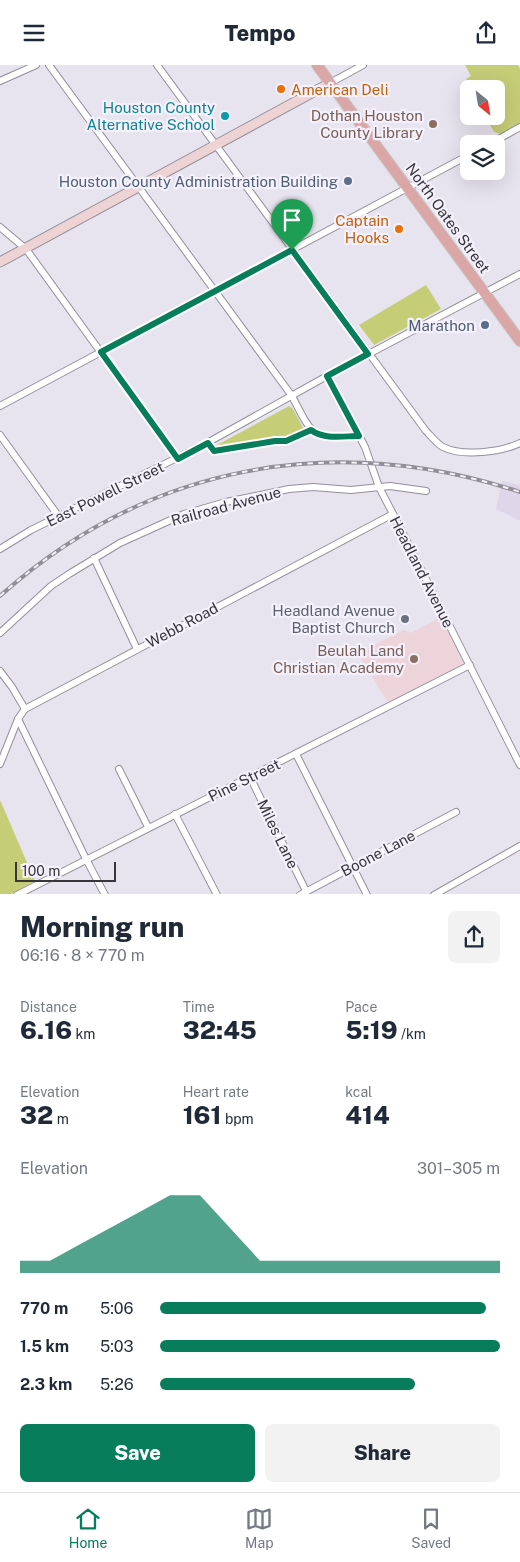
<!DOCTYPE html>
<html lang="en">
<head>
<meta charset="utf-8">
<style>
	:root { --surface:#fff; --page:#f2f2f3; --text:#1f2937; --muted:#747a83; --line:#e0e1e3; --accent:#087d5b }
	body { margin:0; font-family:"Public Sans",sans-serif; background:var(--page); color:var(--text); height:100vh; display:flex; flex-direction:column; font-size:19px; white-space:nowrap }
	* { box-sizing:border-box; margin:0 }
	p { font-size:16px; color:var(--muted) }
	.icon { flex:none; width:28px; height:28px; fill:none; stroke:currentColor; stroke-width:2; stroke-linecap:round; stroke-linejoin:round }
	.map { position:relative; height:829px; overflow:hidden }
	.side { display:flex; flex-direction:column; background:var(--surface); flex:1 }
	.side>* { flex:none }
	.needle { width:32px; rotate:150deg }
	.buttons { position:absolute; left:460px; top:15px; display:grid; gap:10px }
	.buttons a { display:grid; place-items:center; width:45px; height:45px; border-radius:8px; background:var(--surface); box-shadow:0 5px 20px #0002; font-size:25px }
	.scale { position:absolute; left:15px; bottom:12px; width:101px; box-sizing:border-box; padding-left:5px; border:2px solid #37363a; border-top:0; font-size:14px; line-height:18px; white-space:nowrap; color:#37363a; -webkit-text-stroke:4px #f4f0fc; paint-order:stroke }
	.pin { position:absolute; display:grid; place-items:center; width:42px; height:42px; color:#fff; margin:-51px -21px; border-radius:50% 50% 50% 0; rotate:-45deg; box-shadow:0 0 5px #0007 }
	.pin .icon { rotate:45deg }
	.round { display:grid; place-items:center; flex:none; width:52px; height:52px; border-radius:8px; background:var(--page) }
	.overview { display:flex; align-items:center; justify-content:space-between; height:85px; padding:0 20px }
	h1 { font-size:28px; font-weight:800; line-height:38px }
	.figures { display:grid; grid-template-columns:repeat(3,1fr); gap:8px; height:85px; padding:5px 20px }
	.figures div { display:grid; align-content:center }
	.figures b { font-size:25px; font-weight:800 }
	.figures small { font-size:14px; font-weight:400 }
	.figures p { font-size:14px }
	.chart { height:140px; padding:10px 20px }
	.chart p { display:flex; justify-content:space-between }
	.chart svg { width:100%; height:90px; margin-top:5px; fill:var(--accent); opacity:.7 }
	.cta { display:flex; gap:10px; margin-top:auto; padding:10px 20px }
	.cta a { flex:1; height:58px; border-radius:8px; background:var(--accent); color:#fff; font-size:20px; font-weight:800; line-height:58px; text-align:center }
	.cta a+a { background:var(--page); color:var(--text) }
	ul { padding:0 20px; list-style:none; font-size:16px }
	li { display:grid; grid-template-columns:80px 60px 1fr; align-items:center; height:38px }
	li i { height:12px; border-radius:6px; background:var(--accent) }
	header { display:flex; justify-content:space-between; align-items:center; height:65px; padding:0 20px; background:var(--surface); font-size:22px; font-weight:800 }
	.menu { display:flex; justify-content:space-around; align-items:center; height:70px; border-top:1px solid var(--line); background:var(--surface); font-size:14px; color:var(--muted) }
	.menu a { display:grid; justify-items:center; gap:2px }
	.menu .active { color:var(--accent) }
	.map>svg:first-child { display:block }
</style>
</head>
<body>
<header><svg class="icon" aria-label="menu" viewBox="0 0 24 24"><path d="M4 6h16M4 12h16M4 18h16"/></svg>Tempo<svg class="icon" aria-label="share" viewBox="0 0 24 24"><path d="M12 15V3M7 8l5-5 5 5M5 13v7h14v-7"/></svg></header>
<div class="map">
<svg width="520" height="830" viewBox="0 0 520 830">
	<rect width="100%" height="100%" fill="#e7e3ef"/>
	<path fill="#ded7ea" d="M502,416L520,420V456L496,444Z"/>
	<path fill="#edd4db" d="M444,550L470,600L390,641L358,588L404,565L411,568Z"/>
	<g fill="#c6cd77">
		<path d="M465,0H518L520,4V58L500,69L494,67L490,60L495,57L492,51H496V24H478L477,22L471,24L466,14L471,11Z"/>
		<path d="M426,220L441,244L374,280L359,260Z"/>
		<path d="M289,341L293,344L304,365L285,373L216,381L217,380Z"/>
		<path d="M0,735L35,816L11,829H0Z"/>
	</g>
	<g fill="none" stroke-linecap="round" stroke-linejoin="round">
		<defs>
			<g id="street">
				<path d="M49,0L292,331C314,374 311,372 359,371"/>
				<path d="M157,0L426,366C431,371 437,379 443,382C463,392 501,387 520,378"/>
				<path d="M0,16L36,0"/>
				<path d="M330,18L363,0"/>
				<path d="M490,79L520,62"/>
				<path d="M0,162L26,184L178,394"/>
				<path d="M327,311L365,382L379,422L393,449L520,700"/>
				<path d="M0,341L469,90"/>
				<path d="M0,370L59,452"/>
				<path d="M207,378L214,386L275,376L286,375L311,365"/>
				<path d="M0,484L31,465L207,378L327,311L520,209"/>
				<path d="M94,493L137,584"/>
				<path d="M0,568L51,521L69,509L120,478L184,449L226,437L289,424L313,422L351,425L390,421L426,426"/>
				<path d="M0,606L12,622L25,644"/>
				<path d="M18,654L86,794L105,830"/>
				<path d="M296,689L367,830"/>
				<path d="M0,699L18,654L25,644L393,449"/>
				<path d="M119,704L148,762"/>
				<path d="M250,712L306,826"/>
				<path d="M175,749L217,830"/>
				<path d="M17,830L470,600"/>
				<path d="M300,830L456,747"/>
				<path d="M434,830L520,781"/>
			</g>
			<path id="secondary" d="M0,197L330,18"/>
			<path id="primary" d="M317,0L520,276"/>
		</defs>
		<use href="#street" stroke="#938f9a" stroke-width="8"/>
		<use href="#secondary" stroke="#938f9a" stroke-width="11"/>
		<use href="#primary" stroke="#c7c7c8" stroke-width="12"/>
		<use href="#street" stroke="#fff" stroke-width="6"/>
		<use href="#secondary" stroke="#edd3d3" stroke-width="9"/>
		<use href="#primary" stroke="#daa6a6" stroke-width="10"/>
		<defs>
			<path id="rail" d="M0,531C148,399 333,366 520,427"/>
		</defs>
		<use href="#rail" stroke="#908e96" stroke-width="4"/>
		<use href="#rail" stroke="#f4f0fc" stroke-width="2" stroke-dasharray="5.5" stroke-linecap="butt"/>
	</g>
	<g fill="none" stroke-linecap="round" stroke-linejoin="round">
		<defs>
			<path id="route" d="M292,185L368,289L327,311L359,371C344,371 324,375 311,365L286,376H275L214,386L208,378L178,394L101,287Z"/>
		</defs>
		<use href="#route" stroke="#fff" stroke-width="10"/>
		<use href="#route" stroke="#087d5b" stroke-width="6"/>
	</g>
	<g fill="#e8710a" stroke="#f4f0fc" stroke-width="2">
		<circle cx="281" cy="24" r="5"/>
		<circle cx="399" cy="164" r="5"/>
	</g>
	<circle fill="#0f9aa8" stroke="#f4f0fc" stroke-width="2" cx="225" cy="51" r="5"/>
	<g fill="#8d6e63" stroke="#f4f0fc" stroke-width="2">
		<circle cx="433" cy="59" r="5"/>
		<circle cx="414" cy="594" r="5"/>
	</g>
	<g fill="#5c6f8a" stroke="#f4f0fc" stroke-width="2">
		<circle cx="348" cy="116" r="5"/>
		<circle cx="485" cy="260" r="5"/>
	</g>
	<circle fill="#6b7280" stroke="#f4f0fc" stroke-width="2" cx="405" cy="554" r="5"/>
	<g text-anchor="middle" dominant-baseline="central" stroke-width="4.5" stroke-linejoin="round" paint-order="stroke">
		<g font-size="15" fill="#c56008" stroke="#f4f0fc" text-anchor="start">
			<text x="291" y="24">American Deli</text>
			<text x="389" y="155" text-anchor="end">Captain<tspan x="389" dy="17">Hooks</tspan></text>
		</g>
		<g font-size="15" fill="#0d838f" stroke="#f4f0fc" text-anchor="end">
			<text x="215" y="42">Houston County<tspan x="215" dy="17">Alternative School</tspan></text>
		</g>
		<g font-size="15" fill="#785e54" stroke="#f4f0fc" text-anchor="end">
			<text x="423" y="50">Dothan Houston<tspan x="423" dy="17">County Library</tspan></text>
			<text x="404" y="585">Beulah Land<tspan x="404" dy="17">Christian Academy</tspan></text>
		</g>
		<g font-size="15" fill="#4e5e75" stroke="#f4f0fc" text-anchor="end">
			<text x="338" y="116">Houston County Administration Building</text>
			<text x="475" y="260">Marathon</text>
		</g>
		<g font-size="15" fill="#37363a" stroke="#f4f0fc">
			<text transform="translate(448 153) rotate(54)">North Oates Street</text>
			<text transform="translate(105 429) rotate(-26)">East Powell Street</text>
			<text transform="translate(226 441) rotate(-15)">Railroad Avenue</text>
			<text transform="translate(422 507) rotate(63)">Headland Avenue</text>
			<text transform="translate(182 560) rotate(-28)">Webb Road</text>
			<text transform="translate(244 715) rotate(-26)">Pine Street</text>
			<text transform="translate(278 769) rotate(64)">Miles Lane</text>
			<text transform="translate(378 788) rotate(-28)">Boone Lane</text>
		</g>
		<g font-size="15" fill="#5b616d" stroke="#f4f0fc" text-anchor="end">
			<text x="395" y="545">Headland Avenue<tspan x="395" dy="17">Baptist Church</tspan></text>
		</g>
	</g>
</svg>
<div class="buttons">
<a><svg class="needle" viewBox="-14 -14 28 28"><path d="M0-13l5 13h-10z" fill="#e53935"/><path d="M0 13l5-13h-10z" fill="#747a83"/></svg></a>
<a><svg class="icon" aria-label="layers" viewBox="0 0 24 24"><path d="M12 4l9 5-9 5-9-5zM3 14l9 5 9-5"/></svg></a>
</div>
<div class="scale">100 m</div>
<div class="pin" style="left:292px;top:185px;background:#1e9e55"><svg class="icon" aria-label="arrive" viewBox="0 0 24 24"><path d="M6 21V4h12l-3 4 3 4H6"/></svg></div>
</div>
<section class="side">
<div class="overview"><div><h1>Morning run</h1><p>06:16 · 8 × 770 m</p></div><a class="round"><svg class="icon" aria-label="share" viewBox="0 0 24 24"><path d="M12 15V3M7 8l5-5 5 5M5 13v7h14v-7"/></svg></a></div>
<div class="figures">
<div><p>Distance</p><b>6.16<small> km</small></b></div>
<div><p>Time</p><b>32:45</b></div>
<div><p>Pace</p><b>5:19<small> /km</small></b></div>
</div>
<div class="figures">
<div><p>Elevation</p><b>32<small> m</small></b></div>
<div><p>Heart rate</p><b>161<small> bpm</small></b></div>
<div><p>kcal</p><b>414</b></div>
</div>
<div class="chart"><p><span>Elevation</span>301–305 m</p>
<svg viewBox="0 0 160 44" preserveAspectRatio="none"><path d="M0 44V38L10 38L20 30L30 22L40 14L50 6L60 6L70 22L80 38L90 38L100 38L110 38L120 38L130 38L140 38L150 38L160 38V44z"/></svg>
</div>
<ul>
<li><b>770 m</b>5:06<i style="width:96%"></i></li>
<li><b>1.5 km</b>5:03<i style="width:100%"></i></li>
<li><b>2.3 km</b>5:26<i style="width:75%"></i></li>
</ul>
<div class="cta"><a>Save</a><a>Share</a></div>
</section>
<nav class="menu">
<a class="active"><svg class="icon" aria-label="home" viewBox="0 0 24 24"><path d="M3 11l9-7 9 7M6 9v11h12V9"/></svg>Home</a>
<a><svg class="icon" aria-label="map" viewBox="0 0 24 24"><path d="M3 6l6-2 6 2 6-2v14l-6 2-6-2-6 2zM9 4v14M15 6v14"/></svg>Map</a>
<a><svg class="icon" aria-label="saved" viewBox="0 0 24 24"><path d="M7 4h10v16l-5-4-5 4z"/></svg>Saved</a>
</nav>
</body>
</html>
